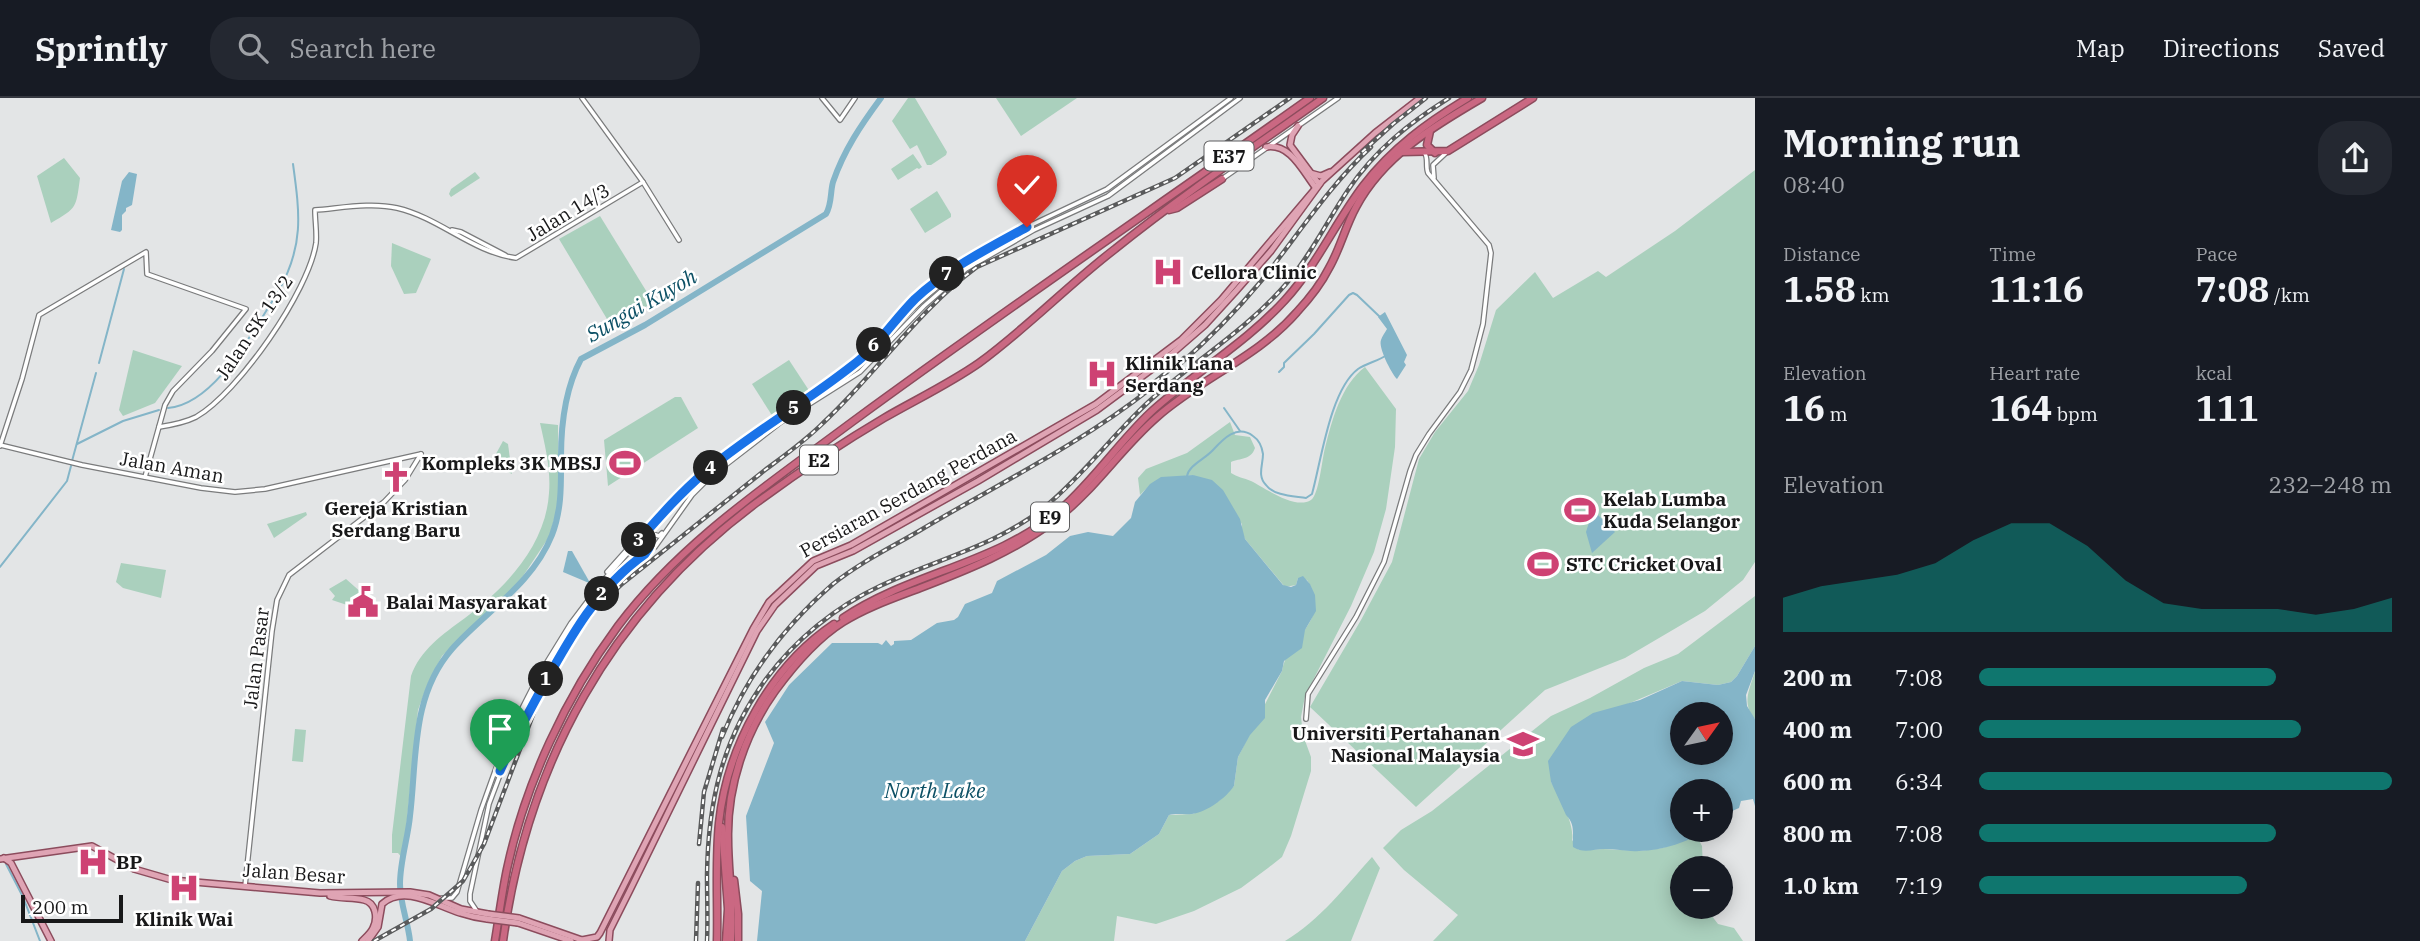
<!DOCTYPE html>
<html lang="en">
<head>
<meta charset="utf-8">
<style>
	:root { --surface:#171b24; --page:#242831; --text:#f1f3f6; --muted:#9ea1a6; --line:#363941; --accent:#0f766e }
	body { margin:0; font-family:"IBM Plex Serif",serif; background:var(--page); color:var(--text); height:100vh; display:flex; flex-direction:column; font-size:26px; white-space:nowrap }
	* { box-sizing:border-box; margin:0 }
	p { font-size:23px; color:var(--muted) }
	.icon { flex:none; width:38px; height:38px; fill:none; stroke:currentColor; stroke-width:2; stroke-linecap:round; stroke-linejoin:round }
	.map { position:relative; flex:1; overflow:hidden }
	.panel { display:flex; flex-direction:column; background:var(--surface); width:665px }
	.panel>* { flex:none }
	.needle { width:46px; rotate:57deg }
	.fabs { position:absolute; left:1670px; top:604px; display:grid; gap:14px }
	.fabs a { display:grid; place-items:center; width:63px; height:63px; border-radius:50%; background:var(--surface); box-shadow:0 4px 18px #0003; font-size:35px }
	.scale { position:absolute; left:21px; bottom:18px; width:102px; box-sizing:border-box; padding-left:7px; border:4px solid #181819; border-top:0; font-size:19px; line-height:24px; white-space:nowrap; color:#181819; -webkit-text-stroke:5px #fff; paint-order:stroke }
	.pin { position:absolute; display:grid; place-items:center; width:60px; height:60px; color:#fff; margin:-72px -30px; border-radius:50% 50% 50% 0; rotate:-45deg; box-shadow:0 0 7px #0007 }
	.pin .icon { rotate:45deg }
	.km { position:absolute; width:35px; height:35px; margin:-18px; border-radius:50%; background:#222; color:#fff; font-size:19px; line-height:35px; text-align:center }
	.round { display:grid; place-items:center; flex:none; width:74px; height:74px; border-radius:28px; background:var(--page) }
	.summary { display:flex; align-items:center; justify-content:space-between; height:119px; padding:0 28px }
	h1 { font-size:38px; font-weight:800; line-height:52px }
	.stats { display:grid; grid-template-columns:repeat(3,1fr); gap:10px; height:119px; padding:7px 28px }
	.stats div { display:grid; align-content:center }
	.stats b { font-size:35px; font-weight:800 }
	.stats small { font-size:19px; font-weight:400 }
	.stats p { font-size:19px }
	.chart { height:196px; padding:14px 28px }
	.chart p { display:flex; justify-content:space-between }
	.chart svg { width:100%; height:126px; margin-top:7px; fill:var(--accent); opacity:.7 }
	ul { padding:0 28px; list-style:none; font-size:23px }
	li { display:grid; grid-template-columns:112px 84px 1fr; align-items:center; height:52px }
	li i { height:18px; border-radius:9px; background:var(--accent) }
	header { display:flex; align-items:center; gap:42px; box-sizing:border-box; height:98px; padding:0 35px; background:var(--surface); border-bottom:2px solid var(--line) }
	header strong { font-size:33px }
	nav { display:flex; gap:38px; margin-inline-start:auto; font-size:24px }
	.search { width:490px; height:63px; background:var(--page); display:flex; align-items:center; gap:18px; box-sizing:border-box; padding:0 24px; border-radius:28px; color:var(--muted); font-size:26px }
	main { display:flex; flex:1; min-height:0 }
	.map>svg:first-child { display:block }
</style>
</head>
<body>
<header>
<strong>Sprintly</strong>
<div class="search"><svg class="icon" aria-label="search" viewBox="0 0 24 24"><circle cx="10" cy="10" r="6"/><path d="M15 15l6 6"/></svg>Search here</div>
<nav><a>Map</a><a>Directions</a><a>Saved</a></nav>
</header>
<main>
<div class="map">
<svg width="1755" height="843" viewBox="0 0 1755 843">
	<rect width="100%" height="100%" fill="#e3e5e6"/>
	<g fill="#aad0bd">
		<path d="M908,0H915L947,54L946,57L931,67H927L917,47L910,51L892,23Z"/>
		<path d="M996,0H1077L1021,38Z"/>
		<path d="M913,56L922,69L919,71L917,70L898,82L891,71Z"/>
		<path d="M64,60L80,80C76,110 77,110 51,125L37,78Z"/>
		<path d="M1755,72V464L1743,482L1705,513L1625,560L1545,592L1416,709L1310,609L1361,522L1392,464L1419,361L1435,334L1468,293L1479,267L1496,212L1535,174L1553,200L1598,173L1606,179L1675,133Z"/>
		<path d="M475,74L480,80L451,99L449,96L451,91Z"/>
		<path d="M937,93L951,116V119L925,135L910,111Z"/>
		<path d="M600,118L653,204L613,231L559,141Z"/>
		<path d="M392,145L431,161L416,195L404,196L391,168Z"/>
		<path d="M133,252L182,268L155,305L123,318L119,312Z"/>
		<path d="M789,262L810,294L773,319L752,286Z"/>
		<path d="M1365,269L1396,311L1395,349L1386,411L1374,454L1351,508L1305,598L1301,619L1303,637L1311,659V673L1291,738L1282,759L1268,770L1241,790L1194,813L1156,826L1117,818L1114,843H1025L1062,773L1075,763L1087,758L1130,756L1159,736L1169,717L1193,716L1219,703L1234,688L1238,659L1282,573C1288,538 1333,522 1307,482L1298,480L1296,487L1285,489L1245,441L1242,435V426L1193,377C1170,380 1158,378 1140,397L1138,380L1146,371L1187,355L1230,324L1235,337L1250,339L1255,350C1251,362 1240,360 1231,364V375C1237,379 1244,380 1251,383C1265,390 1295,412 1311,402C1319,397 1322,361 1325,350C1332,322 1341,287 1365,269Z"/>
		<path d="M675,299H681L698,330L608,388L604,342Z"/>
		<path d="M540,325L558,327V398L556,415L549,439L519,484L442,558L428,585L418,612L403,761L398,755H392V737L411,578C420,552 443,536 465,520C505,491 546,447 549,395C551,372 545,347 540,325Z"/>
		<path d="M503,343L508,346L512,376L491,365Z"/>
		<path d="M306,414L307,417L274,440L267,426Z"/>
		<path d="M121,465L166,472L161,500L123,490L116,484Z"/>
		<path d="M346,481L363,496L350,508L332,502L335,498L329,491Z"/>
		<path d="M1755,498V548L1737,578L1731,584L1718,587L1682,583L1623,608L1551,684C1560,699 1575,727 1572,742L1579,752L1604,751L1640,753L1662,750L1697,738L1702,748L1703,770H1682V808L1709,809L1708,813L1718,826L1734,830L1743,843H1433L1458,817L1404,772L1383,750L1401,732L1432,713L1551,618L1590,600L1644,570L1678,556Z"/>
		<path d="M1755,573V621C1741,605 1750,591 1755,573Z"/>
		<path d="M295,631L306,632L303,664L292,663Z"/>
		<path d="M1372,759L1380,770L1351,843H1285C1319,823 1346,788 1372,759Z"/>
	</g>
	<g fill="#84b5c8" fill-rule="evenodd">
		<path d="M129,74L137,76L132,107L126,110V113L122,117V132L120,134L111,132L122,83Z"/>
		<path d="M1385,214L1407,257L1404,264L1406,267L1397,281C1391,275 1378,249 1381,242C1382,238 1385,235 1387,231L1378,219Z"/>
		<path d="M1193,377L1212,382L1223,392L1240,421L1245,441L1283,487L1291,489L1296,487L1298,480L1303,478L1310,486L1315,497L1316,513L1305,532L1302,550L1284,563L1282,573L1265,602V620L1250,637L1238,659L1234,688C1226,700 1207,714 1192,716C1184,717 1177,715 1169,717L1159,736L1130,756L1087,758L1075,763L1062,773L1025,843H757L762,793L750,783L746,718L774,645L765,624L789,587L832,545H878L882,547L886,542L891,548L894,546V543L911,542L937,525L954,522L958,519L965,506L992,495L997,483L1046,457L1070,438L1088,434L1113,438L1131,420L1135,404L1150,386L1161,379Z"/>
		<path d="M1593,412L1615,434L1592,455L1586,434Z"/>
		<path d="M568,453H572L589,483V485L563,474Z"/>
		<path d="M1755,548V573L1746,597L1747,608L1755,621V708L1753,701L1741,703L1739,710L1723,717L1720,715V693H1682V732H1709C1688,743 1663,753 1639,753C1628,754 1617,751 1605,751C1593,751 1584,756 1573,749C1572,736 1576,727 1566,717L1551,684L1548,663L1571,629L1593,615L1640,602L1682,583L1718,587L1731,584L1737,578ZM1682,616H1720V654H1682Z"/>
	</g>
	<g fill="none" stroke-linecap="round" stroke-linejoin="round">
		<g stroke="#84b5c8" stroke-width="2">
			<path d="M278,194C304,148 300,117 293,66"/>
			<path d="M99,265L124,171"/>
			<path d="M1279,274L1284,269V265L1314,236L1349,197L1353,195L1357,197L1380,219"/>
			<path d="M168,310C215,306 252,234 275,199"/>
			<path d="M1224,310L1240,333"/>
			<path d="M77,346L123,323L159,312"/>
			<path d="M72,363L96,275"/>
			<path d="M1187,378C1189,367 1205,361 1213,352C1223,341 1237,326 1253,338C1259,342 1262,349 1263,356C1263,367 1257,378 1266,387C1274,398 1294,398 1306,400L1312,396C1321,364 1330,292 1358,271C1367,265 1378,263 1387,257"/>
			<path d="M0,469L67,383L71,368"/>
			<path d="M6,766L23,799L40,843"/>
		</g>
		<path stroke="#84b5c8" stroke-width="6" d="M410,843C408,824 400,805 400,786C400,763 408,740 410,718C417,660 411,598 452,551C486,513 532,487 552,437C562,411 561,386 561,359C561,327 566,289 581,261L645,227L826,116C832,106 830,95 833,84C844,52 861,27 881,0"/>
		<defs>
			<g id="minor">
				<path d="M582,0L643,84L679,142"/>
				<path d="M822,0L840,22L855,0"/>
				<path d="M1434,80L1433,67L1448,53"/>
				<path d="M1222,81L1338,0"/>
				<path d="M452,132L461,134L505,157"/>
				<path d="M834,282L866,255L917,199L955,172"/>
				<path d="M159,329C172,327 184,325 196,319C238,295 309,193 316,145C317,134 315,123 315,112C341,110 372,104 397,110C440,120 472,154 516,160L643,84"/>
				<path d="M0,347L82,367L201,390L235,394L265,391L421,356"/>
				<path d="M0,348L22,281L39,217L146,154L147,176L246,211L212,253L173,293L165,307L145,379"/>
				<path d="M651,428L653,436L659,438L662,435"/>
				<path d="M636,448L647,444L649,447L646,454"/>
				<path d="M607,474L641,436"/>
				<path d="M1306,621L1308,596L1356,519L1384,464L1410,373L1416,357L1429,336L1460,294L1471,272L1483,226L1491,155L1489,147L1428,75C1425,68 1429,60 1424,54"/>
				<path d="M245,788L272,533L277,502L289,477L384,404L405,382L421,356"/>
				<path d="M442,800H452L457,794L481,712L495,673L512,630L539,577L571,525L602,484L671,406L707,373L746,343L858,268L912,211L963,166L1027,129L1107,91L1231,0"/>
				<path d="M476,812L470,803V796L489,706L512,645L546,580L572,536L593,506L625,470L655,449L692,397L710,379L781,324L860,274L924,208L966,171L1034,132L1108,98L1240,0"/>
			</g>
			<g id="major">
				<path d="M1298,28L1292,37L1290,47L1319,86"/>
				<path d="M1266,49C1290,45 1302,72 1315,89"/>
				<path d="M1310,75L1321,78L1330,74"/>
				<path d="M4,760L11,765L51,843"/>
				<path d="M0,761L92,748L134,771L172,782L320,795L410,794L429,797L461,811L488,816"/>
				<path d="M330,798C341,801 353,799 364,802C376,805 378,820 373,830C371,835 366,839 362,843"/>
				<path d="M519,820L582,842"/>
				<path d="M518,825L571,843"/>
				<path d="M582,842L597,839L600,835L753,531L769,504L813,463L851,447L1096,306L1181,242L1221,202L1320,85"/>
				<path d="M368,843L378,829L382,806C404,786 437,808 460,815C469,818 478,820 487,821"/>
				<path d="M609,843L610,832L630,792L757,533L775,507L816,468L853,453L978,383L1097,312L1167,260L1205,227L1236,193L1271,153L1322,83L1375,35L1420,0"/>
			</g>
			<g id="highway">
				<path d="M1430,33L1427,47L1435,55"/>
				<path d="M1402,54L1448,53L1533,0"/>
				<path d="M1169,112L1177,110L1222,81"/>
				<path d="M843,520C911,474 998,466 1061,411C1094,382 1119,344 1151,314C1194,275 1246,245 1285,202C1317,167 1335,125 1363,88C1392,50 1428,24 1468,0"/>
				<path d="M722,729L728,811L726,843"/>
				<path d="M734,782L738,816V843"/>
				<path d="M495,843C499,819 502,795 507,771C525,686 566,598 618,528C681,444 769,386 852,324C1003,213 1158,108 1310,0"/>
				<path d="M503,843C527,665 611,513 756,405C797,375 840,346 884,320C915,302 949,286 979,265C1027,230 1068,187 1115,151C1182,97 1254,49 1323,0"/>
				<path d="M717,843C718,804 715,764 719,725C727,649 770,569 834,526"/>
				<path d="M731,843C734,808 728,775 728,740C727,688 745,635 775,593C794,567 816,541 843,524C867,509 894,500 920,490C967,472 1015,453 1055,422C1094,393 1120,351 1157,319C1201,280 1258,259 1297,214C1309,201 1321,186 1329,170C1340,151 1345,129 1356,109C1383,58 1434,28 1482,0"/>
			</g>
		</defs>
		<use href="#minor" stroke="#7a7b7c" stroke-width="6"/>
		<use href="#major" stroke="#8c4c5d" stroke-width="8"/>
		<use href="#highway" stroke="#8c4c5d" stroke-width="9"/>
		<use href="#minor" stroke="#fff" stroke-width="3.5"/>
		<use href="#major" stroke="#dfa4b4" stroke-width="5"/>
		<use href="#highway" stroke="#ca6882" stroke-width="6"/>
		<defs>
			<g id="rail">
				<path d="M1362,54L1393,26L1426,0"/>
				<path d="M1179,267C1209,241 1237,212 1262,182C1298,137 1329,88 1371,49"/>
				<path d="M1140,296L1184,260"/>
				<path d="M722,639C746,579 784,528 833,486C859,465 890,450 919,433C996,387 1079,347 1150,291"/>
				<path d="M699,746L704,694L723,631"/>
				<path d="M374,843L431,811L463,783L484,746L536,609L561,559L595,512L622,486C670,448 717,410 765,372C785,357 805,343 823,325C877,275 917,213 977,169L1175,80L1290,0"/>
				<path d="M696,843L698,785"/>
				<path d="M707,843C708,821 707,799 707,777C708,704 722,641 766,581C795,542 835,509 880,488C936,461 997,448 1046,408C1086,375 1116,332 1155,298C1199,260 1248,230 1286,186C1311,157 1327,123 1348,92C1375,52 1409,25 1449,0"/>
			</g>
		</defs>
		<use href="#rail" stroke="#5a5b5c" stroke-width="4.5"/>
		<use href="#rail" stroke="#fff" stroke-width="2" stroke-dasharray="5" stroke-linecap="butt"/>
		<defs>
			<g id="major-bridge">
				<path d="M488,816L519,820"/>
				<path d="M487,821L518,825"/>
			</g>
		</defs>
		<use href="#major-bridge" stroke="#8c4c5d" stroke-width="8" stroke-linecap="butt"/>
		<use href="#major-bridge" stroke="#dfa4b4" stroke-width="5"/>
	</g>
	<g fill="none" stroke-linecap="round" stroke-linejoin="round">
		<defs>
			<path id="route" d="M500,673C511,648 523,624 536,601C566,547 594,492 645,456L649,450L647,444H641L631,451C655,424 678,397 705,374C752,335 805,305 853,267C877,249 894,222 915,201C947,171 989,150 1027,129"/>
		</defs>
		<use href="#route" stroke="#fff" stroke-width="14"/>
		<use href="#route" stroke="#1a73e8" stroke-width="9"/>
	</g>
	<defs>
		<symbol id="hospital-bare" viewBox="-9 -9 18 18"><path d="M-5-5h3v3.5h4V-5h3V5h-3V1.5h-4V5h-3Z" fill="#ce4273" stroke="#fff" stroke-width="2.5" paint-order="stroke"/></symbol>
		<symbol id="stadium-bare" viewBox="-9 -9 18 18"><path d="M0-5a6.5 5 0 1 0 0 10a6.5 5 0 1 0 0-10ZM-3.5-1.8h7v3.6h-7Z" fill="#ce4273" stroke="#fff" stroke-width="2.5" paint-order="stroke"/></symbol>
		<symbol id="church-bare" viewBox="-9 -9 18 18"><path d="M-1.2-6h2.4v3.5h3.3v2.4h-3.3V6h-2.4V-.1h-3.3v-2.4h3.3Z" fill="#ce4273" stroke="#fff" stroke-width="2.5" paint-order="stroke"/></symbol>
		<symbol id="civic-bare" viewBox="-9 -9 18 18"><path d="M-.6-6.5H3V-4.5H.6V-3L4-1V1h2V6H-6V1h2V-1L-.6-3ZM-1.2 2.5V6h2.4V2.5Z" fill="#ce4273" stroke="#fff" stroke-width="2.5" paint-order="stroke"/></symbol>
		<symbol id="university-bare" viewBox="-9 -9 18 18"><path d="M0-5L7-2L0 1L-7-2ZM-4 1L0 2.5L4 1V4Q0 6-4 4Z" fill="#ce4273" stroke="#fff" stroke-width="2.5" paint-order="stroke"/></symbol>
	</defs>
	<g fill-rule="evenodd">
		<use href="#hospital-bare" x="1146" y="152" width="44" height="44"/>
		<use href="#hospital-bare" x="1080" y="254" width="44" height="44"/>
		<use href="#stadium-bare" x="603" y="343" width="44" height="44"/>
		<use href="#church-bare" x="374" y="357" width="44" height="44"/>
		<use href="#stadium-bare" x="1558" y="390" width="44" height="44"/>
		<use href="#stadium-bare" x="1521" y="444" width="44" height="44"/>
		<use href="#civic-bare" x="341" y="482" width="44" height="44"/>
		<use href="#university-bare" x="1501" y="624" width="44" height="44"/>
		<use href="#hospital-bare" x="71" y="742" width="44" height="44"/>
		<use href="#hospital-bare" x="162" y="768" width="44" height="44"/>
	</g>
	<g text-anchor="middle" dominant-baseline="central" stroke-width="5" stroke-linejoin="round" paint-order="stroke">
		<g fill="#fff" stroke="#5d5d5e" stroke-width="2">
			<rect x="1204.5" y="43.5" width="49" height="29" rx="5"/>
			<rect x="800" y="347.5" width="38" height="29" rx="5"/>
			<rect x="1031" y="404.5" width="38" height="29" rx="5"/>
		</g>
		<g font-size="18" font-weight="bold" fill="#181819">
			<text x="1229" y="58">E37</text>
			<text x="819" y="362">E2</text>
			<text x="1050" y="419">E9</text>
		</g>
		<g font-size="19" fill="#181819" stroke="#fff">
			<text transform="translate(568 114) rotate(-31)">Jalan 14/3</text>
			<text transform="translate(254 229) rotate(-56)">Jalan SK 13/2</text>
			<text transform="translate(172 369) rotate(10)">Jalan Aman</text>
			<text transform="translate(908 395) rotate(-29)">Persiaran Serdang Perdana</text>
			<text transform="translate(256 560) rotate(-83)">Jalan Pasar</text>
			<text transform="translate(294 775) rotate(4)">Jalan Besar</text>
		</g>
		<g font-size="19" font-weight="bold" fill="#181819" stroke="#fff" text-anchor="start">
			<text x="1191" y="174">Cellora Clinic</text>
			<text x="1125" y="265">Klinik Lana<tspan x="1125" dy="22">Serdang</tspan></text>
			<text x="602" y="365" text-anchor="end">Kompleks 3K MBSJ</text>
			<text x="1603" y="401">Kelab Lumba<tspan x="1603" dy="22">Kuda Selangor</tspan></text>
			<text x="396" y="410" text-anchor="middle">Gereja Kristian<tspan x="396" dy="22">Serdang Baru</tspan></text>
			<text x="1566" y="466">STC Cricket Oval</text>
			<text x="386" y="504">Balai Masyarakat</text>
			<text x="1500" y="635" text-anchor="end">Universiti Pertahanan<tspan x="1500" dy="22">Nasional Malaysia</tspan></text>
			<text x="116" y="764">BP</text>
			<text x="184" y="821" text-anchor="middle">Klinik Wai</text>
		</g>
		<g font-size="21" font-style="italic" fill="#0c5065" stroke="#fff">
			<text transform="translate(641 207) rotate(-30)">Sungai Kuyoh</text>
			<text x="935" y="692">North Lake</text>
		</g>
	</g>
</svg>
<div class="fabs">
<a><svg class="needle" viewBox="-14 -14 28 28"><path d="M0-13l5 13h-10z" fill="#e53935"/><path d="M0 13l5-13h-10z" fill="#9ea1a6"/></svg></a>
<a>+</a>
<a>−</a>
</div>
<div class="scale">200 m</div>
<div class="pin" style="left:500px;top:673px;background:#1e9e55"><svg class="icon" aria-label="arrive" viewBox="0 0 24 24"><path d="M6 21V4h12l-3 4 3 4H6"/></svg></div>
<div class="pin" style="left:1027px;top:129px;background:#d93025"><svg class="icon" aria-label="check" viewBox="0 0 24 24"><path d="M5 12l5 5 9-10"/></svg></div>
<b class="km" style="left:546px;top:581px">1</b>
<b class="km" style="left:602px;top:496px">2</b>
<b class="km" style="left:639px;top:442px">3</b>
<b class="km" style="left:711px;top:370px">4</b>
<b class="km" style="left:794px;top:310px">5</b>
<b class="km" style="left:874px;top:247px">6</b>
<b class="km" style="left:947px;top:176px">7</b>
</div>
<section class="panel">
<div class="summary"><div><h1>Morning run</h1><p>08:40</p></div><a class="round"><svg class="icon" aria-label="share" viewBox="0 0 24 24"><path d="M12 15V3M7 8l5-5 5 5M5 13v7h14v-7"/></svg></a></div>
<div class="stats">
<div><p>Distance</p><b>1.58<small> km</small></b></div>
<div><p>Time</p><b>11:16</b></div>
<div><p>Pace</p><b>7:08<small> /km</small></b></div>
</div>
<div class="stats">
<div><p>Elevation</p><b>16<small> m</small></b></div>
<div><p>Heart rate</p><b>164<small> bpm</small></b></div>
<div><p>kcal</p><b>111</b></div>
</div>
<div class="chart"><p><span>Elevation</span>232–248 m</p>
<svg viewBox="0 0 160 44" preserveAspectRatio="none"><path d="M0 44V32L10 28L20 26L30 24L40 20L50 12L60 6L70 6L80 14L90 26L100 34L110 36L120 36L130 36L140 38L150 36L160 32V44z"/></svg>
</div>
<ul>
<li><b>200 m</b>7:08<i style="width:72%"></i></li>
<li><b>400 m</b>7:00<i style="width:78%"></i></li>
<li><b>600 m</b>6:34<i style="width:100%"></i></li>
<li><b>800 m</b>7:08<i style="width:72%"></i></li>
<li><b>1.0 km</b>7:19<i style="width:65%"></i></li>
</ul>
</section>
</main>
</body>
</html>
